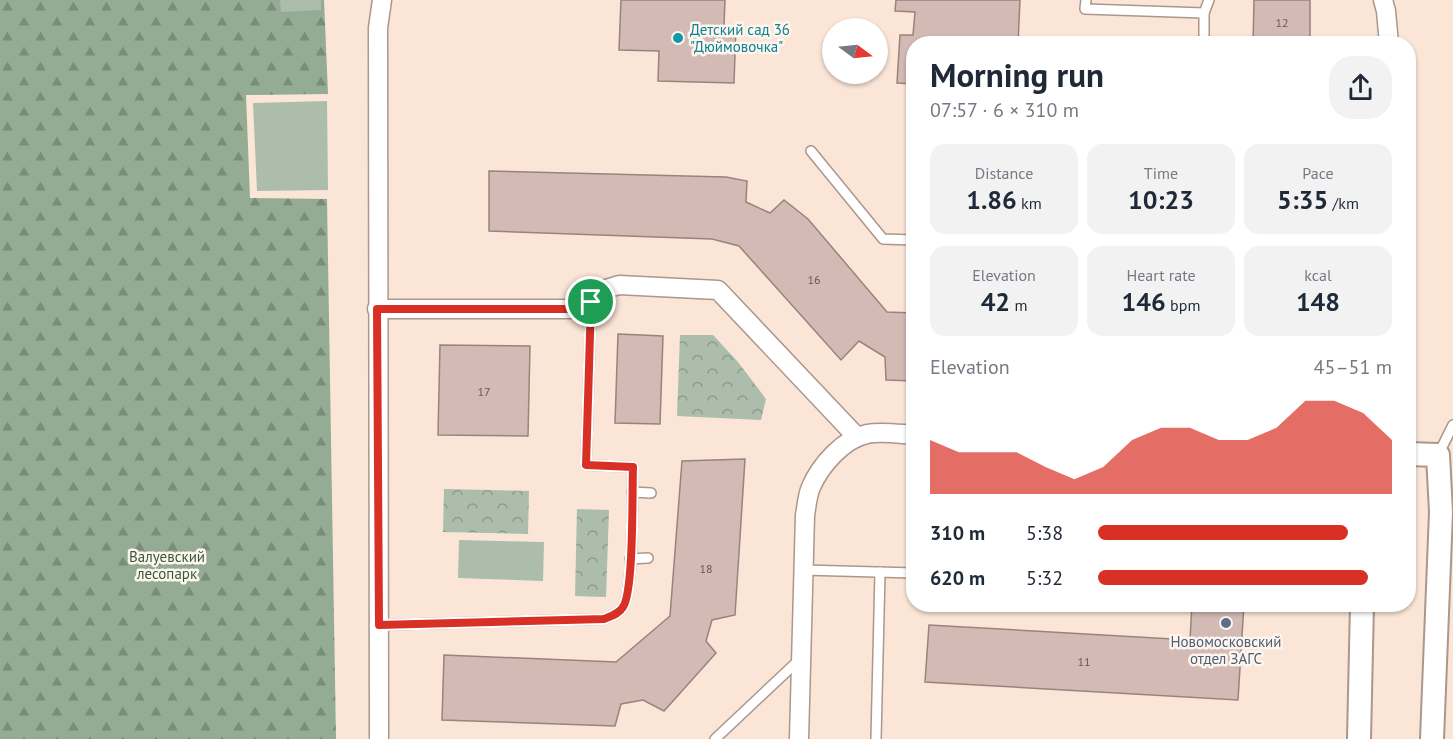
<!DOCTYPE html>
<html lang="en">
<head>
<meta charset="utf-8">
<style>
	:root { --surface:#fff; --page:#f2f2f3; --text:#1f2937; --muted:#747a83; --accent:#d93025 }
	body { margin:0; font-family:"PT Sans",sans-serif; background:var(--page); color:var(--text); height:100vh; display:flex; flex-direction:column; font-size:22px; white-space:nowrap }
	* { box-sizing:border-box; margin:0 }
	p { font-size:20px; color:var(--muted) }
	.icon { flex:none; width:33px; height:33px; fill:none; stroke:currentColor; stroke-width:2; stroke-linecap:round; stroke-linejoin:round }
	.map { position:relative; flex:1; overflow:hidden }
	.side { position:absolute; left:906px; top:36px; width:510px; height:576px; display:flex; flex-direction:column; background:var(--surface); border-radius:24px; box-shadow:0 2px 4px #0004 }
	.side>* { flex:none }
	.needle { width:39px; rotate:105deg }
	.buttons { position:absolute; left:822px; top:18px; display:grid; gap:12px }
	.buttons a { display:grid; place-items:center; width:66px; height:66px; border-radius:50%; background:var(--surface); box-shadow:0 2px 4px #0004; font-size:30px }
	.pin { position:absolute; display:grid; place-items:center; width:51px; height:51px; color:#fff; margin:-26px; border:3px solid #fff; border-radius:50%; box-shadow:0 2px 6px #0007 }
	.round { display:grid; place-items:center; flex:none; width:63px; height:63px; border-radius:24px; background:var(--page) }
	.headline { display:flex; align-items:center; justify-content:space-between; height:102px; padding:0 24px }
	h1 { font-size:33px; font-weight:600; line-height:45px }
	.metrics { display:grid; grid-template-columns:repeat(3,1fr); gap:9px; height:102px; padding:6px 24px }
	.metrics div { display:grid; align-content:center; border-radius:15px; background:var(--page); text-align:center }
	.metrics b { font-size:26px; font-weight:600 }
	.metrics small { font-size:16px; font-weight:400 }
	.metrics p { font-size:16px }
	.chart { height:168px; padding:12px 24px }
	.chart p { display:flex; justify-content:space-between }
	.chart svg { width:100%; height:108px; margin-top:6px; fill:var(--accent); opacity:.7 }
	ul { padding:0 24px; list-style:none; font-size:20px }
	li { display:grid; grid-template-columns:96px 72px 1fr; align-items:center; height:45px }
	li i { height:15px; border-radius:8px; background:var(--accent) }
	.map>svg:first-child { display:block }
</style>
</head>
<body>
<div class="map">
<svg width="1453" height="739" viewBox="0 0 1453 739">
	<defs>
		<pattern id="forest-firs" width="22" height="20" patternUnits="userSpaceOnUse" patternTransform="scale(1.5)"><rect width="22" height="20" fill="#94ac93"/><path d="M5 1l3.5 6h-7zM16 11l3.5 6h-7z" fill="#7a8d79"/></pattern>
		<pattern id="park-crowns" width="20" height="18" patternUnits="userSpaceOnUse" patternTransform="scale(1.5)"><rect width="20" height="18" fill="#acbdab"/><path d="M2 6a3 3 0 1 1 6 0M12 15a3 3 0 1 1 6 0" fill="none" stroke="#8d9a8c"/></pattern>
	</defs>
	<rect width="100%" height="100%" fill="#fae5d7"/>
	<path fill="url(#forest-firs)" d="M0,0H324L328,94L246,95L250,198L327,199L336,739H0Z"/>
	<g fill="url(#park-crowns)">
		<path d="M680,335H713L738,362L766,399L761,420L677,416Z"/>
		<path d="M444,489L529,491L528,534L443,532Z"/>
		<path d="M577,509L609,510L606,597L575,596Z"/>
	</g>
	<g fill="#acbdab">
		<path d="M280,0H321V10L281,12Z"/>
		<path d="M327,101L328,190L257,191L253,103Z"/>
		<path d="M459,540L544,542L543,581L458,578Z"/>
	</g>
	<g fill="#d3bab4" stroke="#99837c" stroke-width="1.5">
		<path d="M621,0H725L724,26L736,27L734,83L658,81L659,51L619,50Z"/>
		<path d="M896,0H1020L1018,44H914V84L897,83L900,35H913L915,12L895,11Z"/>
		<path d="M1254,0H1310V44H1253Z"/>
		<path d="M489,171L726,177L747,181L746,202L770,213L784,200L808,219L887,312L914,313V381L886,380L885,357L859,341L841,360L739,246L712,239L489,231Z"/>
		<path d="M618,334L663,336L660,424L615,423Z"/>
		<path d="M440,345L530,346L528,436L438,435Z"/>
		<path d="M745,459L735,615L712,620L706,641L716,653L664,711L643,700L621,704L615,726L442,720L444,655L616,662L670,616L682,461Z"/>
		<path d="M1192,604H1244L1238,700L925,682L929,625L1190,640Z"/>
	</g>
	<g fill="none" stroke-linecap="round" stroke-linejoin="round">
		<defs>
			<g id="service">
				<path d="M1086,0L1085,9L1204,13"/>
				<path d="M1204,44V13L1209,0"/>
				<path d="M811,151L883,239L914,240"/>
				<path d="M1438,455L1453,425"/>
				<path d="M632,492L651,493"/>
				<path d="M630,559L648,558"/>
				<path d="M803,570L914,573"/>
				<path d="M379,625L604,619C611,616 619,614 623,607C634,591 632,493 633,467L586,465L591,304"/>
				<path d="M715,739L800,659"/>
				<path d="M876,739L880,572"/>
			</g>
			<g id="minor">
				<path d="M1383,0L1386,11L1389,44"/>
				<path d="M377,309H584L606,289L619,285L718,290L857,437"/>
				<path d="M379,739L378,28L382,0"/>
				<path d="M799,739L805,515C807,505 807,496 811,487C820,466 843,439 867,434C881,431 899,434 914,435"/>
			</g>
			<g id="tertiary">
				<path d="M1408,454L1438,455L1441,512L1432,739"/>
				<path d="M1359,739L1362,604"/>
			</g>
		</defs>
		<use href="#service" stroke="#ab978b" stroke-width="12"/>
		<use href="#minor" stroke="#ab978b" stroke-width="21"/>
		<use href="#tertiary" stroke="#ab978b" stroke-width="26"/>
		<use href="#service" stroke="#fff" stroke-width="9"/>
		<use href="#minor" stroke="#fff" stroke-width="18"/>
		<use href="#tertiary" stroke="#fff" stroke-width="22"/>
	</g>
	<g fill="none" stroke-linecap="round" stroke-linejoin="round">
		<defs>
			<path id="route" d="M591,302L586,465L633,467C632,493 634,591 623,607C619,614 611,616 604,619L379,625L377,309H584Z"/>
		</defs>
		<use href="#route" stroke="#fff" stroke-width="12"/>
		<use href="#route" stroke="#d93025" stroke-width="8"/>
	</g>
	<circle fill="#0f9aa8" stroke="#fef5ef" stroke-width="2" cx="678" cy="38" r="6"/>
	<circle fill="#5c6f8a" stroke="#fef5ef" stroke-width="2" cx="1226" cy="623" r="6"/>
	<g text-anchor="middle" dominant-baseline="central" stroke-width="5" stroke-linejoin="round" paint-order="stroke">
		<g font-size="12" fill="#655852">
			<text x="1282" y="22">12</text>
			<text x="814" y="279">16</text>
			<text x="484" y="391">17</text>
			<text x="706" y="568">18</text>
			<text x="1084" y="661">11</text>
		</g>
		<g font-size="15" fill="#0d838f" stroke="#fef5ef" text-anchor="start">
			<text x="690" y="29">Детский сад 36<tspan x="690" dy="17">"Дюймовочка"</tspan></text>
		</g>
		<g font-size="15" fill="#365c36" stroke="#fef5ef">
			<text x="167" y="556">Валуевский<tspan x="167" dy="17">лесопарк</tspan></text>
		</g>
		<g font-size="15" fill="#4e5e75" stroke="#fef5ef">
			<text x="1226" y="641">Новомосковский<tspan x="1226" dy="17">отдел ЗАГС</tspan></text>
		</g>
	</g>
</svg>
<div class="buttons">
<a><svg class="needle" viewBox="-14 -14 28 28"><path d="M0-13l5 13h-10z" fill="#e53935"/><path d="M0 13l5-13h-10z" fill="#747a83"/></svg></a>
</div>
<div class="pin" style="left:591px;top:302px;background:#1e9e55"><svg class="icon" aria-label="arrive" viewBox="0 0 24 24"><path d="M6 21V4h12l-3 4 3 4H6"/></svg></div>
<section class="side">
<div class="headline"><div><h1>Morning run</h1><p>07:57 · 6 × 310 m</p></div><a class="round"><svg class="icon" aria-label="share" viewBox="0 0 24 24"><path d="M12 15V3M7 8l5-5 5 5M5 13v7h14v-7"/></svg></a></div>
<div class="metrics">
<div><p>Distance</p><b>1.86<small> km</small></b></div>
<div><p>Time</p><b>10:23</b></div>
<div><p>Pace</p><b>5:35<small> /km</small></b></div>
</div>
<div class="metrics">
<div><p>Elevation</p><b>42<small> m</small></b></div>
<div><p>Heart rate</p><b>146<small> bpm</small></b></div>
<div><p>kcal</p><b>148</b></div>
</div>
<div class="chart"><p><span>Elevation</span>45–51 m</p>
<svg viewBox="0 0 160 44" preserveAspectRatio="none"><path d="M0 44V22L10 27L20 27L30 27L40 33L50 38L60 33L70 22L80 17L90 17L100 22L110 22L120 17L130 6L140 6L150 11L160 22V44z"/></svg>
</div>
<ul>
<li><b>310 m</b>5:38<i style="width:85%"></i></li>
<li><b>620 m</b>5:32<i style="width:92%"></i></li>
</ul>
</section>
</div>
</body>
</html>
